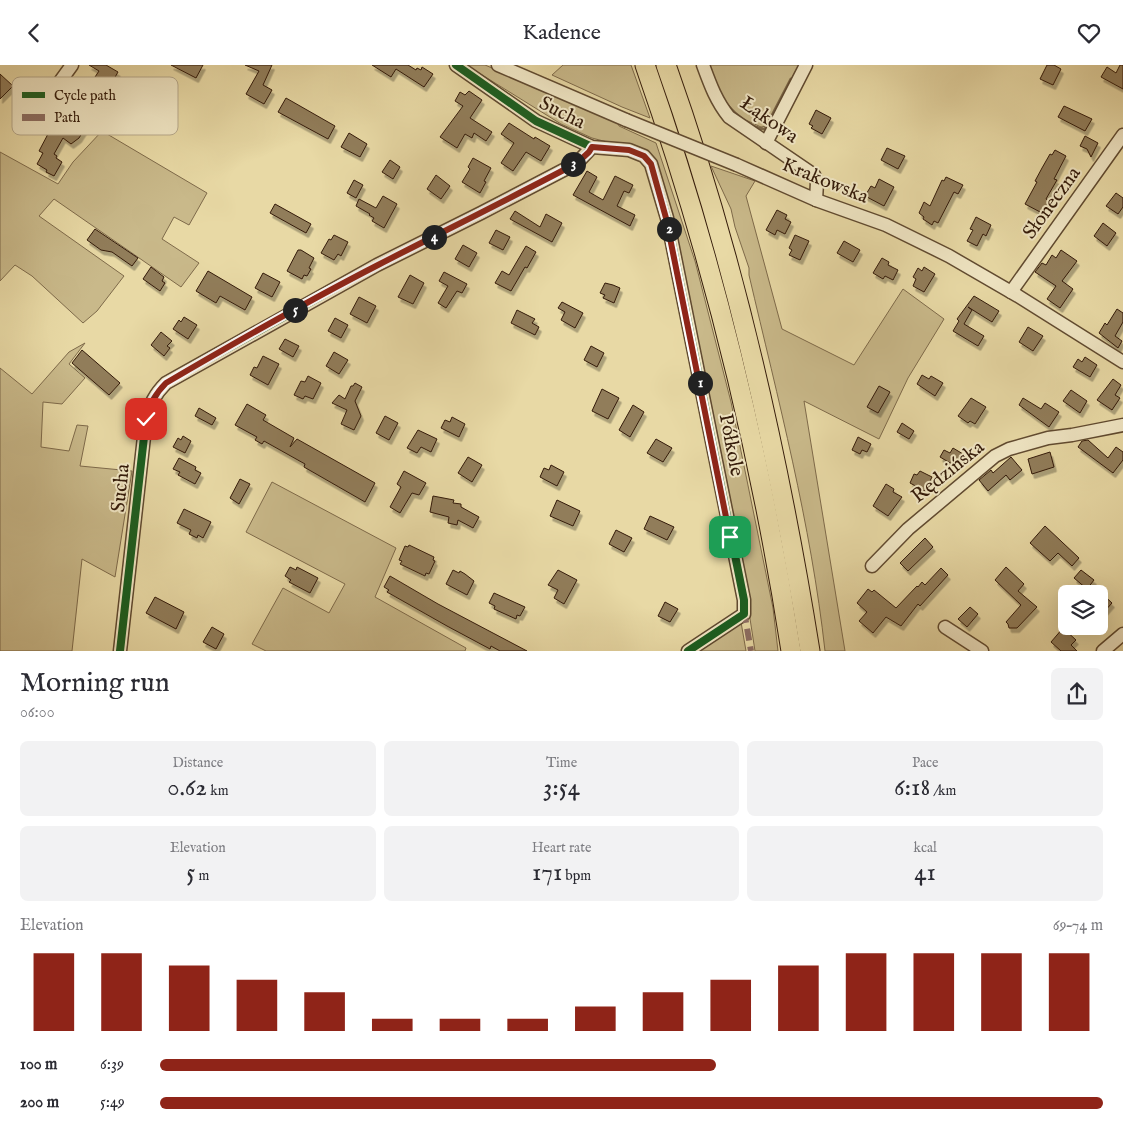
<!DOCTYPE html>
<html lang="en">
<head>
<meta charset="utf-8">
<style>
	:root { --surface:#fff; --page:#f2f2f3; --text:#2b2b33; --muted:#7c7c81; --accent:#8f2418 }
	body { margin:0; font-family:"IM FELL English",serif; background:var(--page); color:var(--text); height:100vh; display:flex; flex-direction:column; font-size:19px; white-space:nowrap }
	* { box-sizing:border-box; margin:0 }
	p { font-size:16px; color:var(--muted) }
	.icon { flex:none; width:28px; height:28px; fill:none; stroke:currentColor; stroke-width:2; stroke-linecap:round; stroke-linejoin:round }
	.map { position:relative; height:586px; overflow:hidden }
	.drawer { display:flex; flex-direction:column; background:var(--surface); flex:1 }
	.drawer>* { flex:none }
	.fabs { position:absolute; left:1058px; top:520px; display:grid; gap:10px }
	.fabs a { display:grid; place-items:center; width:50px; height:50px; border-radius:8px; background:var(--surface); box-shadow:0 5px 20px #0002; font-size:25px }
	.pin { position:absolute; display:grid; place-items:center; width:42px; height:42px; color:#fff; margin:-21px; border-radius:10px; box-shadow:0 2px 8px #0006 }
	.km { position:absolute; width:25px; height:25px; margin:-12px; border-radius:50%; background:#222; color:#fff; font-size:14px; line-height:25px; text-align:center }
	.round { display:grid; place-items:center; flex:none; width:52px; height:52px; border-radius:8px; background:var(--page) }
	.headline { display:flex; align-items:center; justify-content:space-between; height:85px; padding:0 20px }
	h1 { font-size:28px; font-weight:600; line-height:38px }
	.stats { display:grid; grid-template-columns:repeat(3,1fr); gap:8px; height:85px; padding:5px 20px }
	.stats div { display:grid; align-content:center; border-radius:8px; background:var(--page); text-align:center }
	.stats b { font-size:25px; font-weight:600 }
	.stats small { font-size:14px; font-weight:400 }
	.stats p { font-size:14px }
	.chart { height:140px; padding:10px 20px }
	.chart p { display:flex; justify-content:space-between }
	.chart svg { width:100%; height:90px; margin-top:5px; stroke:var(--accent); stroke-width:6 }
	ul { padding:0 20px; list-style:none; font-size:16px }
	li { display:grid; grid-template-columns:80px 60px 1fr; align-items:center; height:38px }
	li i { height:12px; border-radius:6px; background:var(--accent) }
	header { display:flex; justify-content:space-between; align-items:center; height:65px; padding:0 20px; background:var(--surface); font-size:22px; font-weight:600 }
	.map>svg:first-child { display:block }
</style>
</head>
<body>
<header><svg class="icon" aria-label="back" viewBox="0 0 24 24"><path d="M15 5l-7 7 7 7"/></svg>Kadence<svg class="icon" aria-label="heart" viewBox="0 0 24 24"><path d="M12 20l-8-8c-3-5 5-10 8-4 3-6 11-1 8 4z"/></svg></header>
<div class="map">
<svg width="1123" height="586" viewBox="0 0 1123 586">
	<defs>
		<filter id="shadow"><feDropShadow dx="2.5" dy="4.5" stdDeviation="0" flood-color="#0004"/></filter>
	</defs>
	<rect width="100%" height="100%" fill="#e8d9a5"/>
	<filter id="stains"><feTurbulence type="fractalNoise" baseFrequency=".004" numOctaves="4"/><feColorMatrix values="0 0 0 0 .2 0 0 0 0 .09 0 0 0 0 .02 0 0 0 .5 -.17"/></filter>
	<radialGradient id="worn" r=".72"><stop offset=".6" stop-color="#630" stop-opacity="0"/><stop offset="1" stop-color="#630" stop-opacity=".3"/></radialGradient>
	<g fill="#c9b98a" stroke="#7e6a4a">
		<path d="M466,0H485L617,56L619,61L656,78L695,196L731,337L773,543L778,586H755L736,463L702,294L654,95L611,78L592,73L561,59Z"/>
		<path d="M563,0H631L650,53L622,42L552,10Z"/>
		<path d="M705,0H799L766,61L761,62L737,51L728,42Z"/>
		<path d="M102,66L207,128L189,160L174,152L162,174L199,198L181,222L54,134L39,151L124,211L97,246L83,258L32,211L15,200L0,216V87L58,119L73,97Z"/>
		<path d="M711,101L755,116L746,131L782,264L854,300L903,224L944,254L908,313L879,374L804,336L845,586H825C811,459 778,334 749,210V203L735,162L731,144Z"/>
		<path d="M85,278L69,299L85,313L62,339L43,337L41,382L69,386L77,360L88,361L80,401L132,406L115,512L82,494L72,586H0V303L32,329L69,287Z"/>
		<path d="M272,417L396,483L375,532L466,583L465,586H266L252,579L283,523L329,548L345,519L246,467Z"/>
		<path d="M741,557L746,586H694Z"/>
	</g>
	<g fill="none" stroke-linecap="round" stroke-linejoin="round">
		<path stroke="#7a6647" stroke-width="3" d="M727,40C735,49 752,64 765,64L791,14"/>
	</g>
	<g fill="#917d5a" stroke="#331a09" filter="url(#shadow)">
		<path d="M89,0H106L118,7L114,14L117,15L111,26L108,24L107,27L94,19L98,13L95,12L99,6Z"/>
		<path d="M171,0H203L196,13Z"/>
		<path d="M245,0H272L263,20L272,25L264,39L246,29L259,6Z"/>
		<path d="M372,0H408L416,5L417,3L421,5L422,2L433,9L424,22L396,4L391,12Z"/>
		<path d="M1047,0H1054L1061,4L1053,20L1040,14Z"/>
		<path d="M1120,0H1123V24L1101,12L1107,2L1116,8Z"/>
		<path d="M0,9L13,21L0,34Z"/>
		<path d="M469,26L482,35L470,53L492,67L486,76L474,68L472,73L465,69L457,83L440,72L463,41L455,36L460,27L465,30Z"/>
		<path d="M286,33L335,61L328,74L278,47Z"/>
		<path d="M76,39L85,45L81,50L89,57L79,73L71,79L63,73L54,89L57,91L56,93L62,97L54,111L46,107L47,105L37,99L43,88L39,86L48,69L43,65L49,57L58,64Z"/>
		<path d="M1064,41L1092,54L1085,66L1058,52Z"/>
		<path d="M816,45L831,53L822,69L811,63L813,61L809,59Z"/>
		<path d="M509,58L534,74L535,72L550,81L541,96L526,87L513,106L501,98L514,78L501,69Z"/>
		<path d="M349,68L367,79L360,92L341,82Z"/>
		<path d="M1085,71L1098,78L1091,92L1087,84L1080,81Z"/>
		<path d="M887,83L905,91L898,104L881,95Z"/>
		<path d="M1055,85L1066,91L1054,114L1057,115L1046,134L1049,136L1042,148L1025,139L1037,117L1035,116L1042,103L1050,89L1052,90Z"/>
		<path d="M473,93L491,103L484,116L486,117L480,128L462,117L470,104L468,102Z"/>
		<path d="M390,95L400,102L393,114L382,107Z"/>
		<path d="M587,106L597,112L589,127L603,135L615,111L633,120L629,128L624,126L617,141L635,150L630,161L573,130Z"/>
		<path d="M436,110L450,121L441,134L427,124Z"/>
		<path d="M946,112L963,120L958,129L954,127L938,158L934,156L932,160L923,154L924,152L919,148L924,137L930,141L942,115L944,116Z"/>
		<path d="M879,114L894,122L884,141L865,131L871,121L875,123Z"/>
		<path d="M354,115L363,120L356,133L347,128Z"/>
		<path d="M1116,128L1123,133V142L1118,149L1106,141Z"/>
		<path d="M383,131L397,139L384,163L372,156L374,153L369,150L370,149L356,141L359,134L376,143Z"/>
		<path d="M275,139L311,159L306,168L270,148Z"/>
		<path d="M777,145L787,150L785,154L791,157L785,169L777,165L775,170L766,165Z"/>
		<path d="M515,146L540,162L546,149L562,158L552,177L510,154Z"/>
		<path d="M976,152L991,160L986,171L983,169L977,181L967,176L973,165L970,164Z"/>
		<path d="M1103,158L1116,168L1107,181L1094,171Z"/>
		<path d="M95,164L138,193L132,201L112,187L101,185L87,175Z"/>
		<path d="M496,165L510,172L503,185L489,178Z"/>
		<path d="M334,170L348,177L341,191L338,189L334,195L321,188L329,174L331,175Z"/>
		<path d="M795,170L809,176L800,195L789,190L792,185L789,183Z"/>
		<path d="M844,176L860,185L853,197L837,188Z"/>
		<path d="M463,180L477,188L469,202L455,194Z"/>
		<path d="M526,181L536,187L527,203L525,202L511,226L495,218L502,206L509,210Z"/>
		<path d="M298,185H301L314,193L309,203L311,204L307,211L304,210L302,214L287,206Z"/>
		<path d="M1061,185L1077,196L1062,216L1073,224L1060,243L1047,234L1056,221L1035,207L1042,198L1046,200L1052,190L1056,193Z"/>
		<path d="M882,193L889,197L888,200L898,205L893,215L885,211L883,214L873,208Z"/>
		<path d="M151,202L164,212L162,216L165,218L160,226L143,214Z"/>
		<path d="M924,202L935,209L924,227L913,221L916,214L913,212L918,203L922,206Z"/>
		<path d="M208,206L252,232L245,245L220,231L216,238L196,226Z"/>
		<path d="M444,207L467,219L462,228L457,226L446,243L438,238L448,221L439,216Z"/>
		<path d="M263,208L280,217L272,232L255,223Z"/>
		<path d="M410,210L424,218L413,239L398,232Z"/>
		<path d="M605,218L613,220L620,223L614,238L603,233L605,230L600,228Z"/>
		<path d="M974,231L999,246L992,257L968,242L972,245L964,259L984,271L978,281L953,266L959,256L957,254Z"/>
		<path d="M359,232L376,241L367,258L350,249Z"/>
		<path d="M562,237L583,248L575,263L561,255L565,247L558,243Z"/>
		<path d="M1117,244L1123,248V257L1115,271L1122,276L1118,283L1099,268L1105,258L1107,260Z"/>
		<path d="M517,245L535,254L532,258L539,262L535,270L511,258Z"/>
		<path d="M184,252L197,260L188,274L173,264L179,255L181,257Z"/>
		<path d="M335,253L348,260L341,273L328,266Z"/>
		<path d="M1028,262L1043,271L1033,286L1019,277Z"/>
		<path d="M161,267L172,276L167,281L170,283L164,291L151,280Z"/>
		<path d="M285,274L299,281L293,292L279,284Z"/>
		<path d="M591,281L604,288L597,302L584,295Z"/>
		<path d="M82,285L120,318L109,330L72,298Z"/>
		<path d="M334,287L348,295L339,309L326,301Z"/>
		<path d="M263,291L279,299L268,320L250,310L254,302L257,303Z"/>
		<path d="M1085,292L1097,300L1090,312L1073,302L1078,294L1082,297Z"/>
		<path d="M922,310L929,314L931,311L943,318L935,331L917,319Z"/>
		<path d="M308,311L321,318L313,334L305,331L303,334L294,330L301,316L305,317Z"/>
		<path d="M1113,314L1121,320L1115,330L1120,333L1112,345L1097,335Z"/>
		<path d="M355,318L362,322L355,336L361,351L354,365L341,359L347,345L332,338L339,330L345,334L351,321H353Z"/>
		<path d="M879,321L890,327L878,348L867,342Z"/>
		<path d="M602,324L619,333L608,354L592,346Z"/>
		<path d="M1071,325L1087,336L1080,348L1063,336Z"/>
		<path d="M971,333L986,342L975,359L970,356L968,358L958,351Z"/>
		<path d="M1023,333L1041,344L1045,338L1059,347L1049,362L1019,340Z"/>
		<path d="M247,339L266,350L263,355L294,373L290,382L297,374L375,418L365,437L304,402L305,399L264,376L262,379L255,375L257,372L235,360Z"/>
		<path d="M633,340L644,347L630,372L619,365Z"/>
		<path d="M199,343L216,353L212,360L195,351Z"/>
		<path d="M385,351L398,358L389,375L376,368Z"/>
		<path d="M452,352L465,359L459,372L441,363L445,355L450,357Z"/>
		<path d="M902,358L914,366L909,374L897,367Z"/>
		<path d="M418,365L437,374L431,387L421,382L417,388L407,383Z"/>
		<path d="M183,371L191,376L185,388L173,382L178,373L181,375Z"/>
		<path d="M858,372L871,379L867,387L862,385L860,389L852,385Z"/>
		<path d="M656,374L672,383L663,397L647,388Z"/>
		<path d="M1088,375L1108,393L1116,382L1123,387V395L1113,408L1078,382L1082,376Z"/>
		<path d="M953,383L963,389L957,402L940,392L944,385L950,388Z"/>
		<path d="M1050,387L1054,402L1032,409L1028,394Z"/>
		<path d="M468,392L482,400L472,417L458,408Z"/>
		<path d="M1011,392L1022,405L1010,415L1006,410L988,426L979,415L991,405L993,408Z"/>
		<path d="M179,393L196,402L195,405L201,408L195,419L178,410L180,407L173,404Z"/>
		<path d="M551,400L564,407L557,421L540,412L544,403L549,405Z"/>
		<path d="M404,406L426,418L419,430L412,428L400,448L390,442L401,422L397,419Z"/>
		<path d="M920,406L932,412L925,426L910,418L914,409L917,410Z"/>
		<path d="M240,414L250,419L239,439L230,433Z"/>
		<path d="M886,419L894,424L893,427L902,432L888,451L873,441Z"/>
		<path d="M433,431L454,435L453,438L461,439V442L479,452L473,463L458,455L457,460L448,458L449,452L430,447Z"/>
		<path d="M557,435L580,446L573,461L550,451Z"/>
		<path d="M184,444L211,457L203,473L198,470L197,473L189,469L191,465L177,458Z"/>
		<path d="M650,451L674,462L667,475L644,464Z"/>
		<path d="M1045,461L1079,493L1072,501L1058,488L1050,496L1030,478Z"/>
		<path d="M616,465L632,473L624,487L609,479Z"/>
		<path d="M925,473L933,482L908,506L900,498Z"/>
		<path d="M409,480L434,492L433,495L435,496L429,509L426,508L425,511L400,499L402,496L399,495L405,481L408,482Z"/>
		<path d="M290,502L296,505L297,502L318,513L310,528L289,517L291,515L285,511Z"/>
		<path d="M1006,502L1024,519L1018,526L1037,542L1017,563H1009L1008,559L1006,557L1021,540L995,515Z"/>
		<path d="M941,503L948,510L920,541L918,539L901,561L886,552L873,568L859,556L867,547L857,538L868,524L872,527L874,525L896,543L917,521L918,522L922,517L925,520Z"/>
		<path d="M453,505L459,508L460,506L465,509L474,516L467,530L446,519Z"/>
		<path d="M558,505L577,515L564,539L554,533L558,525L548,520Z"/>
		<path d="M1081,505L1094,515L1087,524L1074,513Z"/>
		<path d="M390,511L438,539L527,586H500L491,581L490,584L447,561L387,527L389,525L384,522Z"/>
		<path d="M1099,526L1112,538L1103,548L1099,544Z"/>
		<path d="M494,528L525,542L520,551L517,550L516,554L494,544L495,541L489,538Z"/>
		<path d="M155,532L184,547L176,564L146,548Z"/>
		<path d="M665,537L678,544L670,557L658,551Z"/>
		<path d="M970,542L978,549L967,562L958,554Z"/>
		<path d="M212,562L224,569L216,584L203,577Z"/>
		<path d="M1063,563L1076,575L1071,580L1077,586H1061L1051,577Z"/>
	</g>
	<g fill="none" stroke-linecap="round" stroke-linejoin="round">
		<defs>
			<g id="minor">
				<path d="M456,0L536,56L592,82L629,85L644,91L651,99L667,153L744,535V549L688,586"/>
				<path d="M498,0L626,55"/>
				<path d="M703,0C710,19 716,36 729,52L814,110L817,117L816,135"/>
				<path d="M30,58L72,0"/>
				<path d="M766,78L806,0"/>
				<path d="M737,100L816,135L886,160L949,191L1018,231L1123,297"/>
				<path d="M1011,227L1123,70"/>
				<path d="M872,501L908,464L995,391L1009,384L1048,373L1072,370L1123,360"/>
				<path d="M945,562L982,586"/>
				<path d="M120,586L146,354C150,339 155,329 166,318L377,200L481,148L577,98L592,82"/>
				<path d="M1103,586L1123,569"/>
			</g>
			<g id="highway">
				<path d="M645,0C712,191 760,386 791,586"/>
				<path d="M666,0C734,190 778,387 810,586"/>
			</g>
		</defs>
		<use href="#minor" stroke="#604a30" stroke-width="15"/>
		<use href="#highway" stroke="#331a09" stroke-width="21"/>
		<use href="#minor" stroke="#f0e6c4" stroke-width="12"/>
		<use href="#highway" stroke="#e8d9a5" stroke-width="19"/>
		<defs>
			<path id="minor-bridge" d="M626,55L737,100"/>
		</defs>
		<use href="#minor-bridge" stroke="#604a30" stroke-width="15" stroke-linecap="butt"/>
		<use href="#minor-bridge" stroke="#f0e6c4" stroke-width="12"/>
		<path stroke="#8d6e63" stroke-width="6" stroke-dasharray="12 6" stroke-linecap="butt" d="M744,546L751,586"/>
		<defs>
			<g id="cycleway">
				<path d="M456,0L536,56L592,82L629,85L644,91L651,99L667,153L744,535V549L688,586"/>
				<path d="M120,586L146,354C150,339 155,329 166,318L377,200L481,148L577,98L592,82"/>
			</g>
		</defs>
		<use href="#cycleway" stroke="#f0e6c4" stroke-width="11"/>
		<use href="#cycleway" stroke="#1b5e20" stroke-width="8"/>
	</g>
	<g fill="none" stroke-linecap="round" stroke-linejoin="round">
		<defs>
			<path id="route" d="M146,354C150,339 155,329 166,318C236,277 306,237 378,200C444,166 511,133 577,98L589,87L592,82L629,85L644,91L651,99L666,153L730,472"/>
		</defs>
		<use href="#route" stroke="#fff" stroke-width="10"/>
		<use href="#route" stroke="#8f2418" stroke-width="6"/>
	</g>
	<g text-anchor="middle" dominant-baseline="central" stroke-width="4" stroke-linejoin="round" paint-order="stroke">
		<g font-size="20" fill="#331a09" stroke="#f0e6c4">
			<text transform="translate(562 48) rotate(27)">Sucha</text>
			<text transform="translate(769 55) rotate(35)">Łąkowa</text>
			<text transform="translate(825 116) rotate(22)">Krakowska</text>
			<text transform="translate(1052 138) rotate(-54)">Słoneczna</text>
			<text transform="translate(731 380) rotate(79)">Półkole</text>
			<text transform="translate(948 407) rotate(-39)">Rędzińska</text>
			<text transform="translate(121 423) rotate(-84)">Sucha</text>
		</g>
	</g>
	<rect x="12" y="12" width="166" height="58" rx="8" fill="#f0e6c4" stroke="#b7a98c" stroke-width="1"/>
	<rect x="22" y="27" width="23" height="6" fill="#1b5e20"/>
	<rect x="22" y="49" width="23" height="7" fill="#8d6e63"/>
	<g font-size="14" fill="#331a09">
		<text x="54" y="35">Cycle path</text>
		<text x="54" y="57">Path</text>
	</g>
	<rect width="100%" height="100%" filter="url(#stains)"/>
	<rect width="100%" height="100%" fill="url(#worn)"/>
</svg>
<div class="fabs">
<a><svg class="icon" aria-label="layers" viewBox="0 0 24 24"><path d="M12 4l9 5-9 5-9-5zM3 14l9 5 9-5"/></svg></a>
</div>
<div class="pin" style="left:730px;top:472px;background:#1e9e55"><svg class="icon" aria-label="arrive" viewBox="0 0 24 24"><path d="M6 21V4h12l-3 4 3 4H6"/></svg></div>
<div class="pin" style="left:146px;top:354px;background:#d93025"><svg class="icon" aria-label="check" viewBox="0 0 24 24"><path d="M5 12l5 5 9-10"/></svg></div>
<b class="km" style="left:700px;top:318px">1</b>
<b class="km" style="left:669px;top:164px">2</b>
<b class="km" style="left:573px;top:99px">3</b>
<b class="km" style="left:434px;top:172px">4</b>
<b class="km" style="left:295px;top:245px">5</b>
</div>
<section class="drawer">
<div class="headline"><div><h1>Morning run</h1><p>06:00</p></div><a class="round"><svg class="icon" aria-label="share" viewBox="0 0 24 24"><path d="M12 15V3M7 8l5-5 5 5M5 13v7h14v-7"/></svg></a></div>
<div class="stats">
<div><p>Distance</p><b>0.62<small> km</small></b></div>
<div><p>Time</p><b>3:54</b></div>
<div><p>Pace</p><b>6:18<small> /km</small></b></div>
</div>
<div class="stats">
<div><p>Elevation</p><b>5<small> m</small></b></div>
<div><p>Heart rate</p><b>171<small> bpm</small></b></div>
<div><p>kcal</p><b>41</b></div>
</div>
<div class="chart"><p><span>Elevation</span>69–74 m</p>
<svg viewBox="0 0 160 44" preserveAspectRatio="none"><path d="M5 44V6M15 44V6M25 44V12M35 44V19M45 44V25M55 44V38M65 44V38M75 44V38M85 44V32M95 44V25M105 44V19M115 44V12M125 44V6M135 44V6M145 44V6M155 44V6"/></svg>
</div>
<ul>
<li><b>100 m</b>6:39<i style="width:59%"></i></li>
<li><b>200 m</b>5:49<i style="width:100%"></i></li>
</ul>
</section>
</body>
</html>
